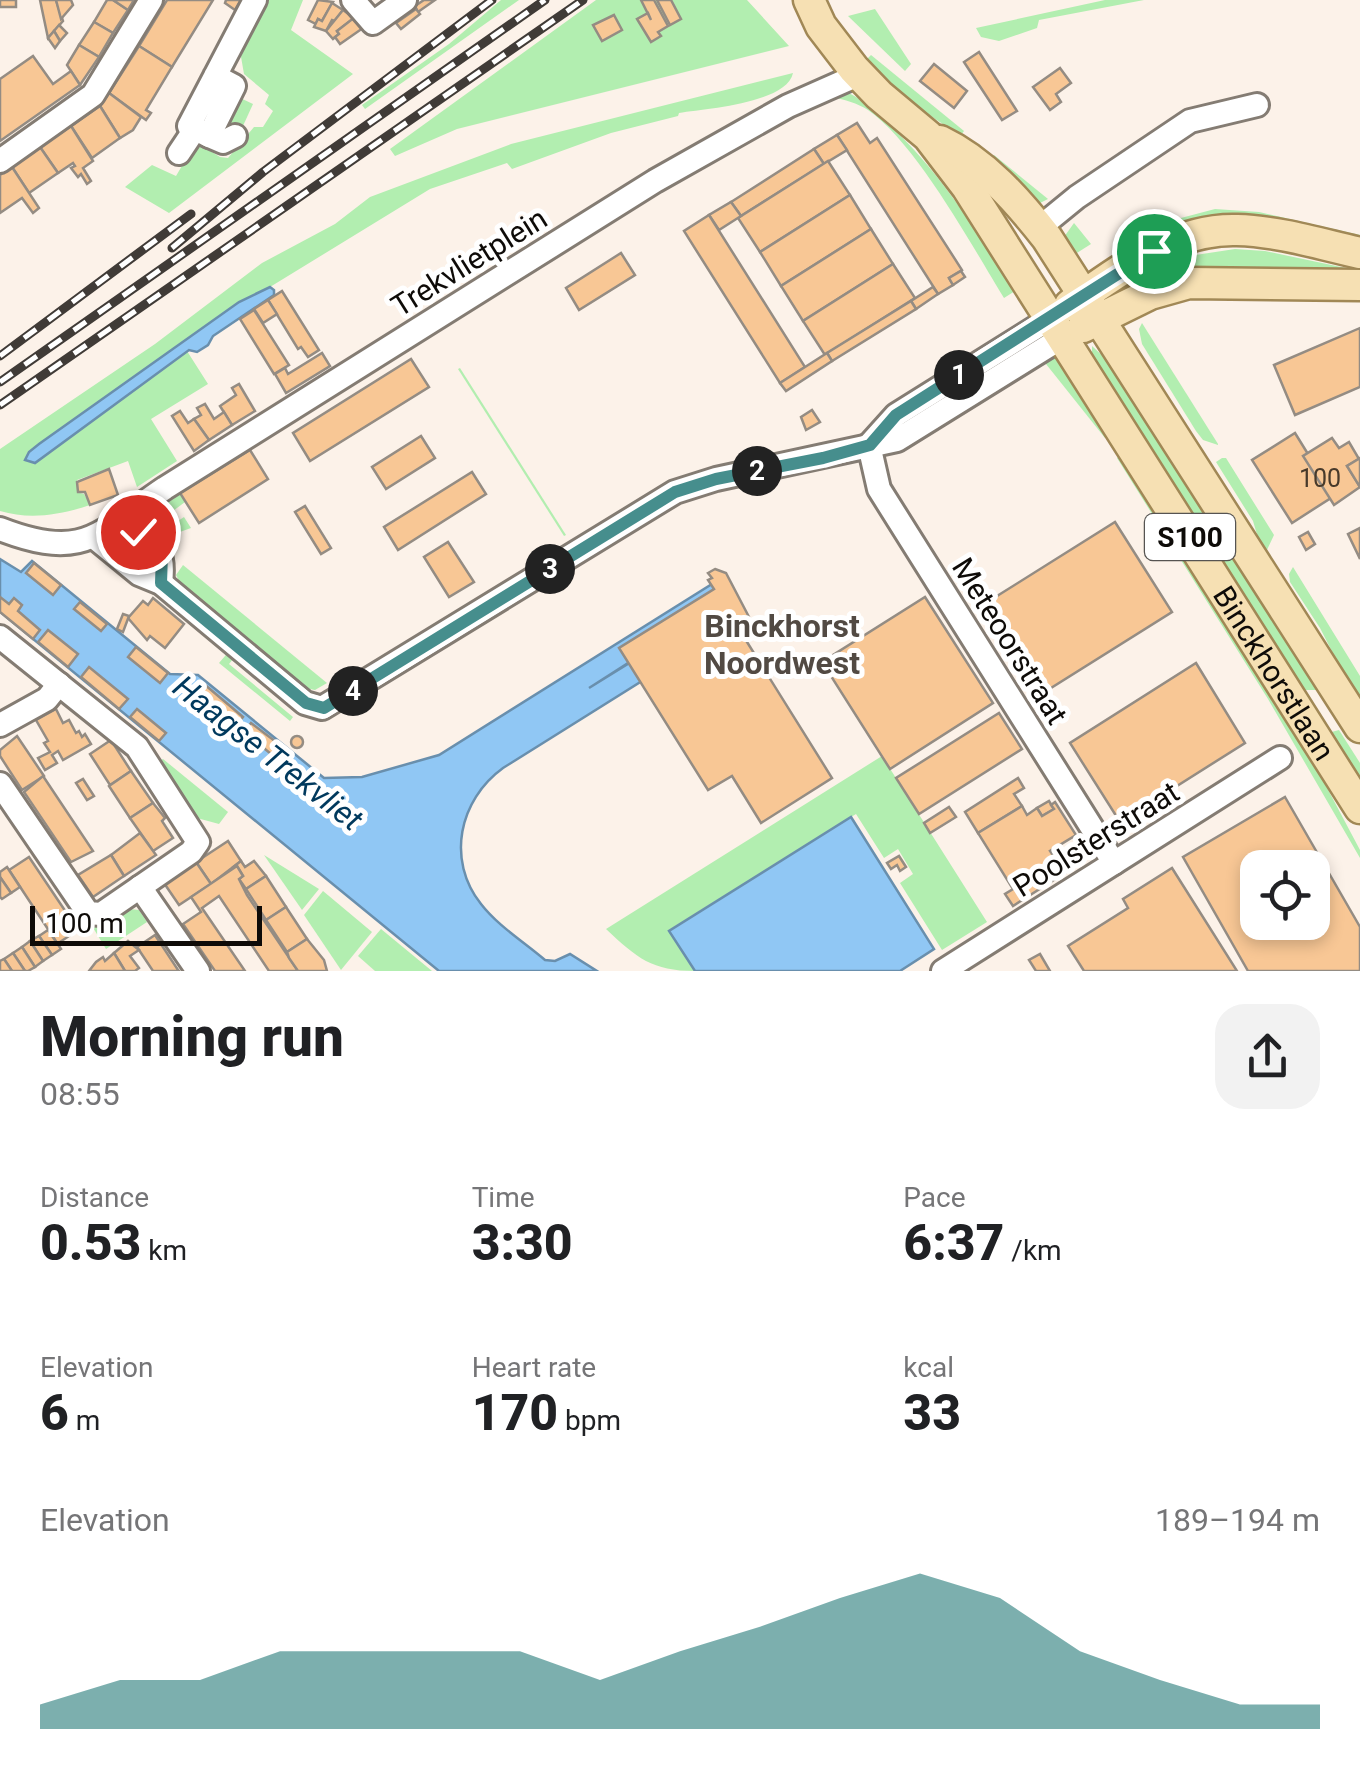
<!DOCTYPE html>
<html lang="en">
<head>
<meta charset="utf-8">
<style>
	:root { --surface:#fff; --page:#f2f2f2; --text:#202124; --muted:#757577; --accent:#468e8d }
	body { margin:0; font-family:Roboto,sans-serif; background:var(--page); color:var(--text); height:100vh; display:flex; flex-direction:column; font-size:38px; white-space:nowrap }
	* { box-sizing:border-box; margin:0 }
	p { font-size:32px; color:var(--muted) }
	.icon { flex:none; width:55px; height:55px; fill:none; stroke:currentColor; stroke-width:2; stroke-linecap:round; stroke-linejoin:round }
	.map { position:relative; height:971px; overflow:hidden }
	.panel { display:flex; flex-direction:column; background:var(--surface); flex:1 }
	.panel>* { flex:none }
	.fabs { position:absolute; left:1240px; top:850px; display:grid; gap:20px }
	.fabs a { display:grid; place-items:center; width:90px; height:90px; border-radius:20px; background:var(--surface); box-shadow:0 5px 15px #0003; font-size:50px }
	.scale { position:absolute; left:30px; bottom:25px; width:232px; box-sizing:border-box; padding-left:10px; border:5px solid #0e0b08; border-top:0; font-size:28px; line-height:35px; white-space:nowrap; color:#0e0b08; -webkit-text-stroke:8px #fff; paint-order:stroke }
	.pin { position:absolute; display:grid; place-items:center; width:85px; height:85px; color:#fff; margin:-42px; border:5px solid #fff; border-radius:50%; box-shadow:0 2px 10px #0007 }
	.km { position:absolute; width:50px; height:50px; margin:-25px; border-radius:50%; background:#222; color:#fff; font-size:28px; line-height:50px; text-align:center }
	.round { display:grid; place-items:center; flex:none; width:105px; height:105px; border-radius:30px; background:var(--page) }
	.head { display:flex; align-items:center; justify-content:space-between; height:170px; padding:0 40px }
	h1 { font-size:55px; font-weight:800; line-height:75px }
	.metrics { display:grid; grid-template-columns:repeat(3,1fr); gap:15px; height:170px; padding:10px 40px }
	.metrics div { display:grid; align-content:center }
	.metrics b { font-size:50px; font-weight:800 }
	.metrics small { font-size:28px; font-weight:400 }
	.metrics p { font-size:28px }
	.chart { height:280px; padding:20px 40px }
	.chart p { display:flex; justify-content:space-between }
	.chart svg { width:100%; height:180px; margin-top:10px; fill:var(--accent); opacity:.7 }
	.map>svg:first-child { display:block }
</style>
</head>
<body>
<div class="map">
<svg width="1360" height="971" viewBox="0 0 1360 971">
	<rect width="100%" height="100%" fill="#fcf2e9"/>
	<g fill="#b2eeb0">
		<path d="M264,0H303L291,30L353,74L169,213L125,187L152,165L176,176L196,142L220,157L228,158L254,127H263L273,111L265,104L269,95L244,74L240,51Z"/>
		<path d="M501,0H519L365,109L362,105L449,44Z"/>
		<path d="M596,0H747L789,46L457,129L395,156L390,149Z"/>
		<path d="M1105,0H1144L1039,20L1037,28L999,41L981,37L976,28Z"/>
		<path d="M875,9L911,64L905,71L848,16Z"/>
		<path d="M871,55L964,131L961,135C925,115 896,89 865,61Z"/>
		<path d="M793,73C787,103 706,109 679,113L678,116L611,133L512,169L507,163L430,189L270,287L239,302L29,452L35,463L187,351L208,384L151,419L177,461L137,487L128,461L77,480V492L84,494L90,505C60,515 30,520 0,511V449L155,344L262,263L335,224L370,197L511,144Z"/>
		<path d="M846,92C860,97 871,109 883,119C938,168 976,230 1015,291L1004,298C972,246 916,143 868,110C857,103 845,100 832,97Z"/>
		<path d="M234,95L253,104L237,139L217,130Z"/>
		<path d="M994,155L1048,199L1038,204L991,159Z"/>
		<path d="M1215,209L1259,212L1360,235V241L1271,221L1121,258L1115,250L1162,223Z"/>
		<path d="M1074,223L1091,244L1069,258L1064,237Z"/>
		<path d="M1235,249L1265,251L1360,271L1139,290L1136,284L1189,256Z"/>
		<path d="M1142,323L1218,444V445L1203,440L1196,431L1142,344L1139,329Z"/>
		<path d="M1092,346L1107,360L1212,527L1259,589L1318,686L1316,690H1304L1259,618L1239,598L1092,359Z"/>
		<path d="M1058,356L1110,435L1105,438L1042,359Z"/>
		<path d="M460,368L566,535L564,536L458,369Z"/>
		<path d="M1122,455L1281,701L1360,850V858L1268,699L1117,458Z"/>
		<path d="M1222,458H1226L1274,535L1266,552L1261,548L1253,521L1216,462Z"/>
		<path d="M180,493L185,502L173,511L175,515L170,518L168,513L162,514L163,527L166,529L184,517L191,528L177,533L166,544L144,526L158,509Z"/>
		<path d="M183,565L327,683L315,690L305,688L181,585L176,575Z"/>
		<path d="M1293,567L1360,676V706L1320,628L1290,582L1289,574Z"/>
		<path d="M231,649L237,654L229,664L293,717L290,721L219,663Z"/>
		<path d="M1339,730L1360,763V793L1328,733Z"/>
		<path d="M882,756L987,922L942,950L900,883L913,874L898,849L884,858L856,814L669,930L695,971C652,971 637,958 606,929Z"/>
		<path d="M163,759L228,812L219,824L197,818L158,762Z"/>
		<path d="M264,855L319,889L302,910Z"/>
		<path d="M323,891L372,932L341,970L304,915Z"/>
		<path d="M129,909L139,910L147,922L106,949L92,926L113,912L117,917Z"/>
		<path d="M381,929L432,971H375L358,956Z"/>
	</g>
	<g fill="#90c7f4" stroke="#698fad" stroke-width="2.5">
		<path d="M270,287L274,290V295L213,336L208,345L197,352L189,350L35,463L25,460L29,452L39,444L239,302Z"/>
		<path d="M0,559L21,572L32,561L170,674L198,675L324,778L362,777L439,755L720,579L731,597L589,688L733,599L744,617L503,768C459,800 446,860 481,904C498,926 524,942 545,960L555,961L570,954L597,971H439L0,612Z"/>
		<path d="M851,817L934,949L900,971H695L669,931Z"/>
	</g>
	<g fill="#f8c795" stroke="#948c83" stroke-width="2.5" fill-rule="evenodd">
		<rect x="0" y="0" width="16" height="7"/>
		<path d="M40,0H56L63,21L48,38Z"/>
		<path d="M56,0H71L73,5L61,19Z"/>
		<path d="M107,0H113L128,10L113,33L94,22Z"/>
		<path d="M113,0H134L128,10Z"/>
		<path d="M167,0H213L172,67L139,46Z"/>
		<path d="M226,0H241L235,10L225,3Z"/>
		<path d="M318,0L333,2L322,21L318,19L316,24L308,20Z"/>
		<path d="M424,0H435L418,12L415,6Z"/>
		<path d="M641,0H654L668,26L658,32L661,36L651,42L637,19L648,13L651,20Z"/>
		<path d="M657,0H671L681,19L670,25Z"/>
		<path d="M332,3L343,10L335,21L332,20L326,31L314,27L318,19L322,21Z"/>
		<path d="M416,9L420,14L401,29L396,23Z"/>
		<path d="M343,10L354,18L337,31L339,34L333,39L326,31Z"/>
		<path d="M614,15L622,30L602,41L593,25Z"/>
		<path d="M355,17L363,28L340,44L335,37L339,34L337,31Z"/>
		<path d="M94,22L113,33L99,57L79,45Z"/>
		<path d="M59,25L67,33L60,41L54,31Z"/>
		<path d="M54,31L60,41L55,48L48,38Z"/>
		<path d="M79,45L99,57L80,85L67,65Z"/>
		<path d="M139,46L172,67L146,110L151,113L146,120L109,93Z"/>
		<path d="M979,52L1017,111L1002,120L964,62Z"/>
		<path d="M33,56L53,84L71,71L80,85L0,141V79Z"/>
		<path d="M934,64L967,91L954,108L920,81Z"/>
		<path d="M1060,68L1071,83L1056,94L1061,102L1050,110L1033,87Z"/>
		<path d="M109,93L141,117L133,130L120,138L100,106Z"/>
		<path d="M100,106L120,138L92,158L71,126Z"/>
		<path d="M857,123L870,143L877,138L962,270L949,278L953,285L938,294L837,135Z"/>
		<path d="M71,126L93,161L83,168L91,181L87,184L81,174L78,177L71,168L75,166L73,163L58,173L40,147Z"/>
		<path d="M837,135L847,150L824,164L814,149Z"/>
		<path d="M40,147L58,173L29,193L12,167Z"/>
		<path d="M814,149L824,164L741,216L731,202Z"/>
		<path d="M828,161L850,195L760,252L738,218Z"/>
		<path d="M12,167L39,208L33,213L22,198L0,213V175Z"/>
		<path d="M850,195L871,229L781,286L760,252Z"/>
		<path d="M731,202L741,216L719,230L709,215Z"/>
		<path d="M709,215L805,367L780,383L684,231Z"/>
		<path d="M871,229L893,264L803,321L781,286Z"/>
		<path d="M621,253L635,275L579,310L566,288Z"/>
		<path d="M893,264L915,298L825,355L803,321Z"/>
		<path d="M961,271L965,277L953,285L949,278Z"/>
		<path d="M933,287L938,294L916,309L911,301Z"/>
		<path d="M282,291L319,350L308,357L301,347L298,349L268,300Z"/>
		<path d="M268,300L277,314L263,323L254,309Z"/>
		<path d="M911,301L916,309L832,361L827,353Z"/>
		<path d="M254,310L289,365L274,374L240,319Z"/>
		<path d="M1360,328V387L1295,415L1274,365Z"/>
		<path d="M322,353L330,366L286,393L275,374L285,368L288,374Z"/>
		<path d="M827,353L832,361L786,391L780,383Z"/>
		<path d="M411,359L429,387L310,461L293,433Z"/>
		<path d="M239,384L255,411L232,425L220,406L236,395L232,388Z"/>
		<path d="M205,404L214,419L224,412L232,425L209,440L194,419L201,415L197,408Z"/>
		<path d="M812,410L820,422L806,430L801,417Z"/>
		<path d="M180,411L188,423L194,419L209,440L194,451L172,416Z"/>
		<path d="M1295,433L1334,496L1292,523L1252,460Z"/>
		<path d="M421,436L435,458L386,489L372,467Z"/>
		<path d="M1332,438L1339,448L1349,442L1359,459L1347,466L1360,487L1334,505L1303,456Z"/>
		<path d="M250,450L268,479L199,523L180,493Z"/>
		<path d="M1360,458V487L1347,466Z"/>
		<path d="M109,469L118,495L90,505L85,492H78L77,482Z"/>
		<path d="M472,472L486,494L398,550L384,527Z"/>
		<path d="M305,506L331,548L321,554L295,512Z"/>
		<path d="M1115,522L1172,612L1035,698L978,608Z"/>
		<path d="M1360,528V559L1348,534Z"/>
		<path d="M1308,532L1315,544L1306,550L1299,537Z"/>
		<path d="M132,540L147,552L140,558L125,548Z"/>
		<path d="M448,542L474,582L449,597L424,557Z"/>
		<path d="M34,563L61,585L53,595L26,573Z"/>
		<path d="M715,569L726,573L749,617L744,627L740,624L737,626L832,778L761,823L732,776L708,790L619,648L714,589L708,580L712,578L708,573Z"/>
		<path d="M0,597L9,604L14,598L22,605L18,611L40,630L33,639L0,612Z"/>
		<path d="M925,597L993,703L890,769L822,662Z"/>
		<path d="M153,598L184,624L165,648L150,636L147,640L128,618L143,601L148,605Z"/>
		<path d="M80,602L107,624L101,631L74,609Z"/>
		<path d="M123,614L129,616L123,632L117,629Z"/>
		<path d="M48,630L78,654L68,667L38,642Z"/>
		<path d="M136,647L168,673L160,683L128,657Z"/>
		<path d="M1196,663L1245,743L1120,822L1070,743Z"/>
		<path d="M89,667L128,699L119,709L81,677Z"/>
		<path d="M204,684L243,717L235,727L195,694Z"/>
		<path d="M56,709L63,723L69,720L76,733L79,731L82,737L85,734L91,744L63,760L58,751L52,755L57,763L45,770L38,758L50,752L44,743L48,741L36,720Z"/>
		<path d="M137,709L166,733L159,741L130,717Z"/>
		<path d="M999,713L1022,749L919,814L896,778Z"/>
		<path d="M251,723L284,748L276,758L244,732Z"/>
		<circle cx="297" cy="742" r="6"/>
		<path d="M17,736L44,776L22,790L0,756V750Z"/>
		<path d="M111,740L131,771L110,785L90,754Z"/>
		<path d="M131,771L153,803L130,818L109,786Z"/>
		<path d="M43,776L93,851L71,862L24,792Z"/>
		<path d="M1018,778L1024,788L1014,794L1022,806L978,833L965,812Z"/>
		<path d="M83,779L94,796L87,800L76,783Z"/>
		<path d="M1285,797L1360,927V971H1248L1183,857ZM1258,868H1312V922H1258Z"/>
		<path d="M1049,801L1054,809L1042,816L1037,808Z"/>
		<path d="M1055,802L1076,835L1050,851L1065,873L1013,906L1005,894L1013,889L978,833L1022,806L1027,815L1037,808L1042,816L1054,809L1051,805Z"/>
		<path d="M153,803L165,818L162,821L173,838L153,851L130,818Z"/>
		<path d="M949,807L956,817L930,833L924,823Z"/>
		<path d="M140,833L156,855L124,876L111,855Z"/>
		<path d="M228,841L241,861L211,884L196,862Z"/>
		<path d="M111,855L124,876L93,897L78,875Z"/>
		<path d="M899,856L906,867L900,871L897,865L891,869L887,863Z"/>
		<path d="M29,857L78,930L60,942L59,946L9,870Z"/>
		<path d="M241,861L245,867L254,861L266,876L246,889L239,879L243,876L237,866L232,868Z"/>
		<path d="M196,862L211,884L179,905L164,883Z"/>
		<path d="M237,866L243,876L239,879L247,895L298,971H269L219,896L202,908L245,971H215L183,924L201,912L191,897Z"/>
		<path d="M7,867L20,887L11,893L0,877V872Z"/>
		<path d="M1172,868L1237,971H1084L1068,946L1128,908L1123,899Z"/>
		<path d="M266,876L286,907L266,920L246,889Z"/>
		<path d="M0,877L11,893L2,899L0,897Z"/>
		<path d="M286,907L307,939L287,952L266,920Z"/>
		<path d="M48,930L61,949L52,955L39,936Z"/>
		<path d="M155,935L178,970L179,971H153L137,947Z"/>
		<path d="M39,936L52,955L43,961L30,941Z"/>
		<path d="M307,939L324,960L327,971H298L289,958L287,952Z"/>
		<path d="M30,941L43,961L35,967L22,947Z"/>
		<path d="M128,941L139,950L130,956L139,968L135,971H125L114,953Z"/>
		<path d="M22,947L35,967L28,971H25L13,953Z"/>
		<path d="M13,953L25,971H12L4,959Z"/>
		<path d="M114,953L125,971H89L96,962L103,957L105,961Z"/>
		<path d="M1040,954L1050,971H1036L1029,960Z"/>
		<path d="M4,959L12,971H0V961Z"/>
	</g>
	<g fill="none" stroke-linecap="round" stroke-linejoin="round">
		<defs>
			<g id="minor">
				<path d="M353,0L373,23L405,0"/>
				<path d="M215,76L234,86L209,136L189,126L255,0"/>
				<path d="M209,136L223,142L235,136"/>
				<path d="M179,153L195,129"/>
				<path d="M0,161L93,95L151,0"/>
				<path d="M1039,228L1077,197L1190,121L1257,105"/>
				<path d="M869,445L879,489L1114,863"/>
				<path d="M869,445L896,415L1051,318"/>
				<path d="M123,519C151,543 166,543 161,583"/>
				<path d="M0,529C85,562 98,533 165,488L655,181L788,106L858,75"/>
				<path d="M95,538L139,574L161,583L305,703L322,708L675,492L716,479L897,440L1063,337"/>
				<path d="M0,637L137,747L198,842L191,852L101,914L88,913L0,784"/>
				<path d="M0,725L47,699L59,684"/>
				<path d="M140,887L198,971"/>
				<path d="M943,971L1280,758"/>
			</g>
			<g id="major">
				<path id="s1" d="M809,0L821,26L854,69L879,95L928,136L967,187L1360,808"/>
				<path d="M940,141C984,162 1018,201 1047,238L1360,727"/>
				<path d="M1070,305C1120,270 1174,228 1237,230C1278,231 1320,244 1360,253"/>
				<path d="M1083,327L1150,294L1189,283L1360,285"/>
			</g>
		</defs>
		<use href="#minor" stroke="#847c73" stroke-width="28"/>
		<use href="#major" stroke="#a18856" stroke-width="35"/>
		<use href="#minor" stroke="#fff" stroke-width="22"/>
		<use href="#major" stroke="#f6e0b3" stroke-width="30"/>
		<defs>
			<g id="rail">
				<path d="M172,248L263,172L492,0"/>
				<path d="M0,356L191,214"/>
				<path d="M0,382L545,0"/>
				<path d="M0,405L583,0"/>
			</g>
		</defs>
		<use href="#rail" stroke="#403b37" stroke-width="9"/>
		<use href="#rail" stroke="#fff" stroke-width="5" stroke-dasharray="15" stroke-linecap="butt"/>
	</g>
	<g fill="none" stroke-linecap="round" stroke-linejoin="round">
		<defs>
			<path id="route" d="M138,532L162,554L161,583L306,703L324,708L675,492L716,479L823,458L870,445L896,415L1154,251"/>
		</defs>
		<use href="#route" stroke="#fff" stroke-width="20"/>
		<use href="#route" stroke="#468e8d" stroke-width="12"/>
	</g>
	<g text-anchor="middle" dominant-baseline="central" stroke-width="10" stroke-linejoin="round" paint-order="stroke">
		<g font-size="25" fill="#483a2b">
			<text x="1320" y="478">100</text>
		</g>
		<rect fill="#fff" stroke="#565452" stroke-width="2.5" x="1145" y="514" width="90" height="46" rx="8"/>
		<g font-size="28" font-weight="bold" fill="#0e0b08">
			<text x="1190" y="537">S100</text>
		</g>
		<g font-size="30" fill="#0e0b08" stroke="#fff">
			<text transform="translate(469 262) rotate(-32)">Trekvlietplein</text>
			<text transform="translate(1010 641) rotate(58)">Meteoorstraat</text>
			<text stroke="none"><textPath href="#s1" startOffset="822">Binckhorstlaan</textPath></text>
			<text transform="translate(1096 839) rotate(-32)">Poolsterstraat</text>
		</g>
		<g font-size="32" font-weight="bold" fill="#524a43" stroke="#fff">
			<text x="782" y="626">Binckhorst<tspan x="782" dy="37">Noordwest</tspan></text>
		</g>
		<g font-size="32" font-style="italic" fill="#00395d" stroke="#fff">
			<text transform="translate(268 753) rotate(38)">Haagse Trekvliet</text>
		</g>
	</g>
</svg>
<div class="fabs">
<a><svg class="icon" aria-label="locate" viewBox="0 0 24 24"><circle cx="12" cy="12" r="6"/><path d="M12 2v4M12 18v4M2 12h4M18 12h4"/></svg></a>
</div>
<div class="scale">100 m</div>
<div class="pin" style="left:1154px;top:251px;background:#1e9e55"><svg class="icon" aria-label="arrive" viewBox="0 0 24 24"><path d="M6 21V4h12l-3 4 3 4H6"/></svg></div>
<div class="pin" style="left:138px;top:532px;background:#d93025"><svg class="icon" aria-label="check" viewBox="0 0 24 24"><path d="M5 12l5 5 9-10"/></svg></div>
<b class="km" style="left:959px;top:375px">1</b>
<b class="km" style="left:757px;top:471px">2</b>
<b class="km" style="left:550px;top:569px">3</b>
<b class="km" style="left:353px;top:691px">4</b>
</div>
<section class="panel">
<div class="head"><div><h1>Morning run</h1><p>08:55</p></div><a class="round"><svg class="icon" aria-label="share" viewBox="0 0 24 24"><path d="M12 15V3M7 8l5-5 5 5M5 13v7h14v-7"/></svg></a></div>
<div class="metrics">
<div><p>Distance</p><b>0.53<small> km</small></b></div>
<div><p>Time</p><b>3:30</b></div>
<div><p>Pace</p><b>6:37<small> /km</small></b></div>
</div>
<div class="metrics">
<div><p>Elevation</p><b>6<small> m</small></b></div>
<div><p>Heart rate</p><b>170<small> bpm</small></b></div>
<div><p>kcal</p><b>33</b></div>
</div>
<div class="chart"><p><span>Elevation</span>189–194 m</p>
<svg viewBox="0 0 160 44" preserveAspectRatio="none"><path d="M0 44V38L10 32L20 32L30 25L40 25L50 25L60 25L70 32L80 25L90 19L100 12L110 6L120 12L130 25L140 32L150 38L160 38V44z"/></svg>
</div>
</section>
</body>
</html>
